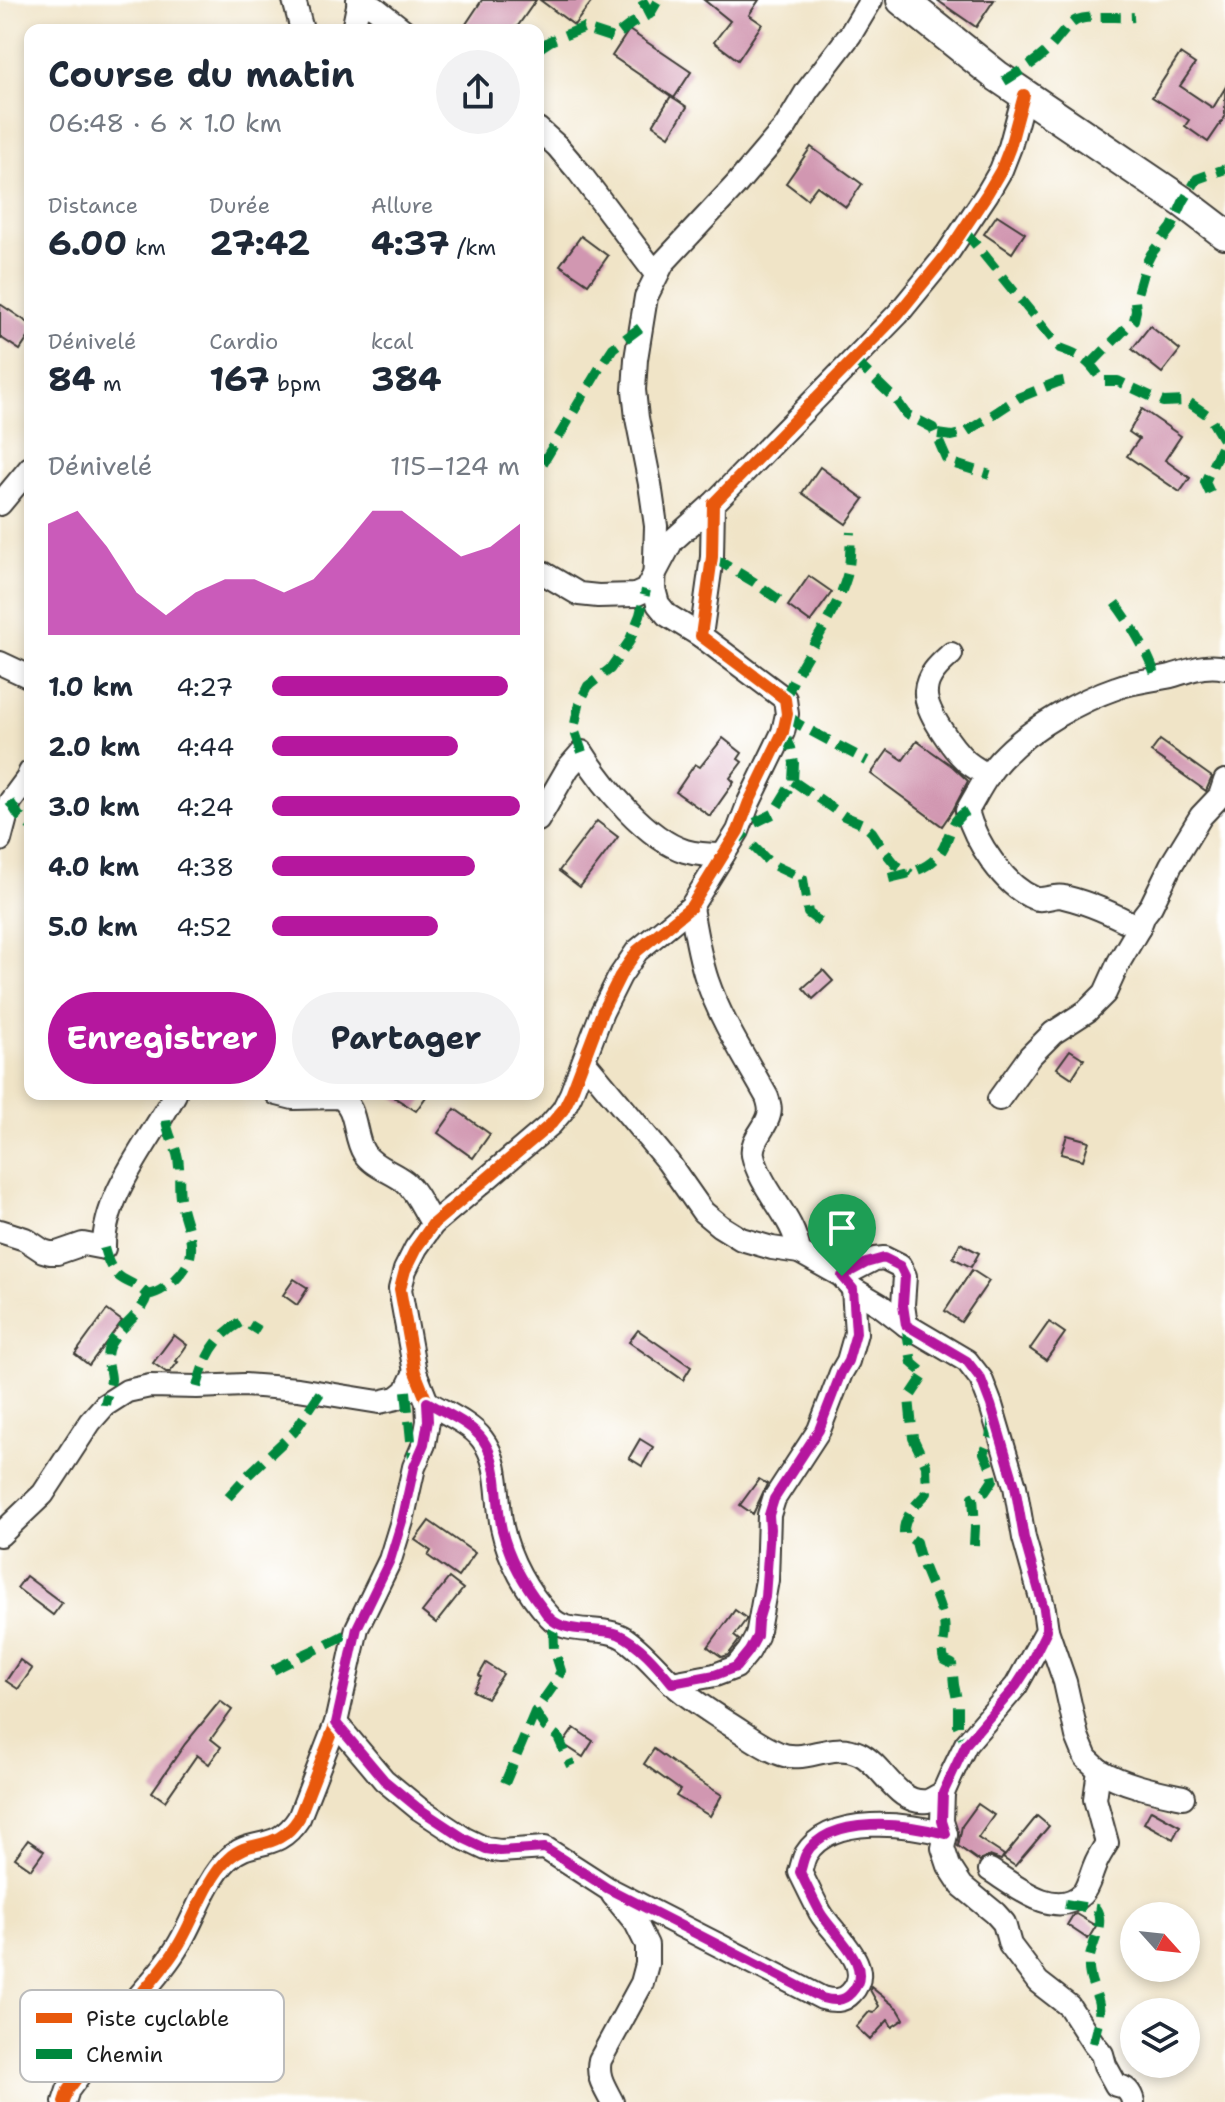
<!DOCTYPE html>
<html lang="fr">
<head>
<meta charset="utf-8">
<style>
	:root { --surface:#fff; --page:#f2f2f3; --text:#1f2937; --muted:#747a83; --accent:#b5179e }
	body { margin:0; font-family:"Shantell Sans",sans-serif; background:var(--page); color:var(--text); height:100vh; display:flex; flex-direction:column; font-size:30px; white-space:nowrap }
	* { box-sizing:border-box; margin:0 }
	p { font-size:26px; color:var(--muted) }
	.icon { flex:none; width:44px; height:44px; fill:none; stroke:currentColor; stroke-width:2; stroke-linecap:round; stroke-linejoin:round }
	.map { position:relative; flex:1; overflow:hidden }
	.panel { position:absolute; left:24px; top:24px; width:520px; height:1076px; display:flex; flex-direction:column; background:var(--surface); border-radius:16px; box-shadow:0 4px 12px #0003 }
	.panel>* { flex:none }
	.needle { width:52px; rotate:117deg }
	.fabs { position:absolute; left:1120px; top:1902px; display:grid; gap:16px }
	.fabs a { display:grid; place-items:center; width:80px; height:80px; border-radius:50%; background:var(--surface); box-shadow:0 4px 12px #0003; font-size:40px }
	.pin { position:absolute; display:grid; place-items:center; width:68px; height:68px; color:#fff; margin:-82px -34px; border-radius:50% 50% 50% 0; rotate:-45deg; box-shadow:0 0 8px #0007 }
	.pin .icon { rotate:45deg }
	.round { display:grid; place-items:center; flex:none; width:84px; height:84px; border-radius:42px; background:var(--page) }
	.head { display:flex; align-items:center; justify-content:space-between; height:136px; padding:0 24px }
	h1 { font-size:36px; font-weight:700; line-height:60px }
	.stats { display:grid; grid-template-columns:repeat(3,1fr); gap:12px; height:136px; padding:8px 24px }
	.stats div { display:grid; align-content:center }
	.stats b { font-size:34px; font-weight:700 }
	.stats small { font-size:22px; font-weight:400 }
	.stats p { font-size:22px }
	.chart { height:224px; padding:16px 24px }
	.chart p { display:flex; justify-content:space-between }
	.chart svg { width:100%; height:144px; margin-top:8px; fill:var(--accent); opacity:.7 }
	.primary-button { display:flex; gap:16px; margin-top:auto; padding:16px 24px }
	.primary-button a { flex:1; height:92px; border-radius:48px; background:var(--accent); color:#fff; font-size:32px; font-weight:700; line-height:92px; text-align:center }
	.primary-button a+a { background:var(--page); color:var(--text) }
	ul { padding:0 24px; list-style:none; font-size:26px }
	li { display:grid; grid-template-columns:128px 96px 1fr; align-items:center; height:60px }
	li i { height:20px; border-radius:10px; background:var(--accent) }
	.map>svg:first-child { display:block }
</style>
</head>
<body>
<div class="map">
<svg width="1225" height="2102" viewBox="0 0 1225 2102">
	<rect width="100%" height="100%" fill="#fff"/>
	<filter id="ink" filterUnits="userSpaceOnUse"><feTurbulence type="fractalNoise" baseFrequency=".0125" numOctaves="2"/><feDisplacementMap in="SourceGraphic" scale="16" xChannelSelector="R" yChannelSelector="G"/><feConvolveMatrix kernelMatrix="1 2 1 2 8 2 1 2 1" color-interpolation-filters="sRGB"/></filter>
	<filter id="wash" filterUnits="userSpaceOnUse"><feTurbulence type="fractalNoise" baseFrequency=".006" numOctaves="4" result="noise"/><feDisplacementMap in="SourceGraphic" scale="32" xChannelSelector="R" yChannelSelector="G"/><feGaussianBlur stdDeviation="1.8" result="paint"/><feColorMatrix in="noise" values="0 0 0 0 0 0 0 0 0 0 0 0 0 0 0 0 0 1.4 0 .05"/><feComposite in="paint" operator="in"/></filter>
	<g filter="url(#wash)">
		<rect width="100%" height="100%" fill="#f0e4c7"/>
		<g id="blocks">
			<g fill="#d197b1">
				<path d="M482,0H536L515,30H462Z"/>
				<path d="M540,0H593L574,25Z"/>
				<path d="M704,0H759L749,15L762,24L738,60L714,42L730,21Z"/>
				<path d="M937,0H994L976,27Z"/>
				<path d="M629,30L691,72L674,98L612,56Z"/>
				<path d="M1180,54L1195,64L1180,86L1213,108L1225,88V117L1208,142L1185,126L1189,120L1152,97Z"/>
				<path d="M671,96L687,107L669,136L653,125Z"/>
				<path d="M811,147L862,184L846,207L817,186L807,199L786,183Z"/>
				<path d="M997,215L1025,233L1012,253L984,234Z"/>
				<path d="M581,236L608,256L588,284L560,265Z"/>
				<path d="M0,304L30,324V335L20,350L0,337Z"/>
				<path d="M1150,326L1180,350L1162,373L1132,349Z"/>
				<path d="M1142,409L1181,436L1165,460L1190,478L1180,492L1127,456L1139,439L1129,432Z"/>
				<path d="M820,467L864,499L846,524L802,493Z"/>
				<path d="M809,576L832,592L810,622L788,606Z"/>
				<path d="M723,738L742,753L738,759L742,762L730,778L734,782L710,816L676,792L695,764L700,767Z"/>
				<path d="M1160,740L1212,777L1206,791L1151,752Z"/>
				<path d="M917,741L952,766L968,781L953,810L942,826L871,774L888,750L903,760Z"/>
				<path d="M597,821L618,837L580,887L559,871Z"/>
				<path d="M823,970L833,981L813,999L803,988Z"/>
				<path d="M1070,1050L1084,1059L1072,1078L1057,1068Z"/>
				<path d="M389,1094H428L416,1111Z"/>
				<path d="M455,1109L490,1134L473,1158L438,1133Z"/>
				<path d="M1067,1135L1089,1141L1083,1160L1061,1154Z"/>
				<path d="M838,1226L867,1243L863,1250L842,1260L827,1251L832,1244L828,1242Z"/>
				<path d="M960,1243L979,1253L971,1267L953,1258Z"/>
				<path d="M972,1270L989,1281L961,1322L945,1311Z"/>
				<path d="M294,1279L308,1288L297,1305L283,1295Z"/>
				<path d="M107,1310L122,1321L89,1365L75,1354Z"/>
				<path d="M1049,1322L1065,1333L1046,1360L1030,1349Z"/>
				<path d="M638,1330L691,1367L683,1380L629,1342Z"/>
				<path d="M174,1335L187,1345L176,1361L178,1362L170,1372H166L153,1363Z"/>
				<path d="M640,1439L653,1447L642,1466L629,1458Z"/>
				<path d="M759,1479L767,1484L753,1514L740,1505Z"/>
				<path d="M429,1521L475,1553L458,1577L428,1556L431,1551L415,1540Z"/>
				<path d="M26,1576L62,1603L53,1615L17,1588Z"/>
				<path d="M449,1578L463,1589L436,1623L422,1612Z"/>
				<path d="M735,1610L746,1618V1620L734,1636L739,1640L737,1643L728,1655L722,1657L708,1647Z"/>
				<path d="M20,1660L32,1669L18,1689L6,1681Z"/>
				<path d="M486,1663L503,1674L487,1698L473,1691L481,1677L479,1675Z"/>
				<path d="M220,1701L232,1710L211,1739L221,1747L209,1764L197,1755L165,1801L152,1792L185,1744Z"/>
				<path d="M574,1728L593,1741L583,1757L563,1744Z"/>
				<path d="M654,1749L691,1776L722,1795L710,1816L676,1796L680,1790L644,1764Z"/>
				<path d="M978,1804L994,1815L978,1838L1004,1855L1001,1860L990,1856L979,1861L958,1846L962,1826Z"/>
				<path d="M1151,1810L1180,1826L1173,1839L1144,1823Z"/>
				<path d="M1037,1816L1049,1826L1015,1866L1003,1858Z"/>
				<path d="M28,1840L44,1851L31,1869L15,1858Z"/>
				<path d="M1076,1914L1096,1926L1088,1939L1067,1925L1073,1915Z"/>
				<path d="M871,1987L898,2009L904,2019L892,2027L888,2020L870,2040L856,2027L869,2012L874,2013L879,2006L870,1990Z"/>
			</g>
		</g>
	</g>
	<g filter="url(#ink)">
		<use href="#blocks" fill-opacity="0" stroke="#3c3a36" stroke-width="2"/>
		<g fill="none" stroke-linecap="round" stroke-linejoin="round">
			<defs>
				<g id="street">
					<path d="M294,0L302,30"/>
					<path d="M358,0L375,8L403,30"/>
					<path d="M353,30L359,1"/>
					<path d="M538,129L557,146L579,172L656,274"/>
					<path d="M0,504L30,468"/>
					<path d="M538,570L579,594L598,596L635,595L646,590L672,541L713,504"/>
					<path d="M701,636L667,615L658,604L654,589L656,526L650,484L637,418L634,390L636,359L646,297L663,263L735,186L786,126L807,91L850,35L871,0"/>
					<path d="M951,654C940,664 927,675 926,691C924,710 953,749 967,762C973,767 981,771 988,776"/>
					<path d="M0,663L30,677"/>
					<path d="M538,820L568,768L582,752C603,786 647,839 685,851C698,855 710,855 723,855"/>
					<path d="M0,840L10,802L27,779L30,772"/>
					<path d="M691,907C695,931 699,956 707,980C721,1021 746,1059 767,1097C769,1103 771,1109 769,1115C766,1129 750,1140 753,1155C761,1191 794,1216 799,1252"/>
					<path d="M1139,928C1116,915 1089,903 1064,897C1054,894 1043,902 1034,898C1004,886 975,841 967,811C978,792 989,770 1005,755C1031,728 1081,700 1116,688C1134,681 1153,680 1171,676C1189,671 1206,663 1225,668"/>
					<path d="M584,1061L668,1162L703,1212L720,1226L741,1239L772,1248L799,1252L842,1276L853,1289L880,1305L906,1325L967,1361L981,1379L991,1405L1015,1486L1024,1538L1044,1609L1047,1630L1016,1686L966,1744L951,1775L943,1793L942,1821L946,1834L943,1848L949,1866L962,1886L995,1913L1004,1923L1010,1945L1038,1982L1069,2006L1093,2043L1102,2054L1105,2065L1116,2085C1126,2087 1131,2092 1133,2102"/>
					<path d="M277,1094L293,1098L339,1097C358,1107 353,1136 364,1153C373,1167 393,1172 405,1182C417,1192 424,1211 433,1224"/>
					<path d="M999,1099L1030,1056L1053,1033L1087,1011L1105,993L1119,962L1139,928L1144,915L1151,906L1171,865L1201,816L1220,796L1225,781"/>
					<path d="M0,1231L25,1239L43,1251L50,1253H57L83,1244L104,1248C103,1195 151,1140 175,1094"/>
					<path d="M842,1276L875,1259L884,1258L900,1266L905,1276L903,1305L906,1325"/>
					<path d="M427,1402C445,1413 470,1423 482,1439C501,1463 496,1499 502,1527C509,1560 527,1592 550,1617C567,1637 602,1624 624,1638C643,1651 656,1668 672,1683C688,1698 708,1710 726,1722C743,1732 760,1746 778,1753C806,1765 830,1740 860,1754C884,1766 897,1805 927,1801C932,1800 938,1795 943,1793"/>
					<path d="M0,1535L43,1494L90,1422L105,1405L127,1391L150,1386L197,1387L244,1385L298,1389L379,1402L397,1398L406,1391L415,1372"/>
					<path d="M672,1683L715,1675L736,1667L749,1651L757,1636L767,1580L769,1515L774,1499L819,1430L841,1373L848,1361L856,1333L853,1289"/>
					<path d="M336,1723L384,1780L418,1808L465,1839L486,1849L500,1851L545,1848L607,1888L822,1998C833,2001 843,2002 851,1993C877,1966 833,1935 820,1912C813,1899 807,1886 800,1872C802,1867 803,1859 806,1854C831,1813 908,1824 946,1834"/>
					<path d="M1099,1770C1124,1785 1155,1791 1183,1797"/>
					<path d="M990,1870C1014,1885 1055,1920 1082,1894C1088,1888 1091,1874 1095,1865C1098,1857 1103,1850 1107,1843L1095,1799L1099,1770L1086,1758L1077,1736L1065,1682L1047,1630"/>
					<path d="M64,2102L68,2090C88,2063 107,2037 127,2011C143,1990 162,1972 176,1949C194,1922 204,1882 228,1859C252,1836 276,1854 299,1818L336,1723L357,1628L390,1560L402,1521L414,1467L424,1444L428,1421L427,1402L415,1372L400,1289L405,1270L416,1248L433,1224L551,1124L563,1110L571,1094L602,1012L620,976L637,951L691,907L738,831L749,802L783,732L787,714L785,699L701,636L712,557L713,504L898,314L947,254L987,194L1001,170L1010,147L1024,95"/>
					<path d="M612,2102C605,2088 596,2076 600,2060L642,1983L647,1964V1945L636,1923L613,1895"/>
				</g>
				<path id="secondary" d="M902,0L997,76L1183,202L1225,234"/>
			</defs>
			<use href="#street" stroke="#3c3a36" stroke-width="26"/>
			<use href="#secondary" stroke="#3c3a36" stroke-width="34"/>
			<use href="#street" stroke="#fff" stroke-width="22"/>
			<use href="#secondary" stroke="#fff" stroke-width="30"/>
			<g stroke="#00873e" stroke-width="10" stroke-dasharray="20 10" stroke-linecap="butt">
				<path d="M642,0L650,14"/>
				<path d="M538,49L550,41L583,28L613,38L631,24L650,14L658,0"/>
				<path d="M1004,81C1019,72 1033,64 1046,52C1055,44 1067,24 1077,20C1090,15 1118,18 1134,17"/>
				<path d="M964,230L1060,348C1082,356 1090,361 1102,381H1118L1163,402L1187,401L1209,416L1224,441L1205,482L1211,495"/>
				<path d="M854,360L897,401L906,414L933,428L946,458L955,464L990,475"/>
				<path d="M1091,364L1134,320L1136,311L1135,301L1145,266L1151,254L1172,227L1183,202L1197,179L1225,169"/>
				<path d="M938,434L952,436L965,433L1018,398L1058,382L1073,379"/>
				<path d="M543,463L599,369L613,348L640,328"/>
				<path d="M712,557L754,582L782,602"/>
				<path d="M1115,603C1129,621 1151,657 1156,678"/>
				<path d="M785,699C802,657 834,620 847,576C851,561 850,547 851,532"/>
				<path d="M787,714L798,724L867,761"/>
				<path d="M783,732L791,748L794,763L793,781L773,814L738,831L771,864L803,879L808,913L825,926"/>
				<path d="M582,752L574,729L579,704L588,686L610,669L629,642L640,615L646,590"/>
				<path d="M793,781L844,816L863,824L872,832L883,849L896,865L911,874"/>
				<path d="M10,802L19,816L30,826"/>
				<path d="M889,878C913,873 937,867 946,842C952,828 953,819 967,811"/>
				<path d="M104,1248C107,1259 110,1269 120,1277C129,1284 140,1285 147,1295C142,1316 118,1327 109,1347C104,1359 111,1368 111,1380C110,1388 106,1397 105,1405"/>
				<path d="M147,1295C159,1293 166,1287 175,1280C205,1252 185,1230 180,1198C178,1184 181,1167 177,1154C172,1139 165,1128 166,1112"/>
				<path d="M906,1325L912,1363L925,1374L909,1398L913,1438L926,1465L927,1493C917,1503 903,1517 904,1533L916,1542C922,1570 938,1594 944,1622C947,1637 940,1647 944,1660L952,1664L954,1685L958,1704V1726L966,1744"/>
				<path d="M197,1387C204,1359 214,1337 241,1322L246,1323L259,1331"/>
				<path d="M406,1391L413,1460"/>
				<path d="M228,1497L248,1475L294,1432L320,1393"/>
				<path d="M974,1545L975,1527L973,1497L985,1492L993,1480L990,1466L984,1453C992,1437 994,1423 991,1405"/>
				<path d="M273,1670C301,1655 330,1644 357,1628"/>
				<path d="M535,1712L545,1727L558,1737L571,1766"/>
				<path d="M505,1783L535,1712L554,1685L561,1671L554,1649L553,1621"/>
				<path d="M1065,1904L1096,1909C1106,1924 1090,1946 1089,1963C1088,1976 1094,1988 1098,2000C1102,2013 1096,2030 1093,2043"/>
			</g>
			<defs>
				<path id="cycleway" d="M64,2102L68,2090C88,2063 107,2037 127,2011C143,1990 162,1972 176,1949C194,1922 204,1882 228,1859C252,1836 276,1854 299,1818L336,1723L357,1628L390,1560L402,1521L414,1467L424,1444L428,1421L427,1402L415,1372L400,1289L405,1270L416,1248L433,1224L551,1124L563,1110L571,1094L602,1012L620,976L637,951L691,907L738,831L749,802L783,732L787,714L785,699L701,636L712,557L713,504L898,314L947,254L987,194L1001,170L1010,147L1024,95"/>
			</defs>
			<use href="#cycleway" stroke="#fff" stroke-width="17"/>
			<use href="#cycleway" stroke="#e8590c" stroke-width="12"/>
		</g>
	</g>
	<g fill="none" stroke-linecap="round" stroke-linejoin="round" filter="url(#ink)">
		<defs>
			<path id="route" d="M884,1258L900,1266L905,1276L903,1305L906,1325L967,1361L981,1379L991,1405L1015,1486L1024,1538L1044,1609L1047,1630L1029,1666L1016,1686L966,1744L943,1793L942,1821L946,1834C908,1824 830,1813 806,1854C803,1859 802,1867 800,1872C807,1886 813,1899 820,1912C833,1935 877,1966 851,1993C843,2002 833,2001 822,1998L607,1888L545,1848L500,1851L486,1849L465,1839L418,1808L384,1780L336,1723L357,1628L390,1560L402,1521L414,1467L424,1444L428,1421L427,1402C445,1413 471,1423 483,1440C501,1466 495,1501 502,1530C509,1558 523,1583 541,1606C544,1610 548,1617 552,1620C570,1634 598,1627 618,1634C639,1643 658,1666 672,1683L715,1675L736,1667L749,1651L757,1636L758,1621L765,1597L770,1529L769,1515L774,1499L819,1430L841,1373L848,1361L856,1333L853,1289L842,1276L866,1263Z"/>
		</defs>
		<use href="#route" stroke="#fff" stroke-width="16"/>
		<use href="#route" stroke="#b5179e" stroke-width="10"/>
	</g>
	<rect x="20" y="1990" width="264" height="92" rx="12" fill="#fff" stroke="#bbb" stroke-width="2"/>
	<rect x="36" y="2013" width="36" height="10" fill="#e8590c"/>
	<rect x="36" y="2049" width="36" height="10" fill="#00873e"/>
	<g font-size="22" fill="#1c1c1c">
		<text x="86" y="2026">Piste cyclable</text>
		<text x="86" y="2062">Chemin</text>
	</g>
</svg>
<div class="fabs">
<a><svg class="needle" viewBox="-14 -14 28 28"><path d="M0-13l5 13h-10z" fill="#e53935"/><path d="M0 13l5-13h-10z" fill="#747a83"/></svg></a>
<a><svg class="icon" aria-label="layers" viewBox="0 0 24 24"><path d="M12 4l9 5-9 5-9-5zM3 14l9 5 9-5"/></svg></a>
</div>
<div class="pin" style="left:842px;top:1276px;background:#1e9e55"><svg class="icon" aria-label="arrive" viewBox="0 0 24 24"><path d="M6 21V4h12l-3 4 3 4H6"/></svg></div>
<section class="panel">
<div class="head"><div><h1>Course du matin</h1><p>06:48 · 6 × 1.0 km</p></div><a class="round"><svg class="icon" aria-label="share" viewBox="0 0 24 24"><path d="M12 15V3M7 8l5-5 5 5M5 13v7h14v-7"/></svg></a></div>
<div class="stats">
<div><p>Distance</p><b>6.00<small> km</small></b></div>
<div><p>Durée</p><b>27:42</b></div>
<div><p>Allure</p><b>4:37<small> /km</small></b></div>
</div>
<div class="stats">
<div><p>Dénivelé</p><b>84<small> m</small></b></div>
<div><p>Cardio</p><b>167<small> bpm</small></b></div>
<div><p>kcal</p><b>384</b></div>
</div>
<div class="chart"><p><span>Dénivelé</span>115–124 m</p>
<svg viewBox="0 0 160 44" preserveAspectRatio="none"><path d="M0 44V10L10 6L20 17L30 31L40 38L50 31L60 27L70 27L80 31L90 27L100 17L110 6L120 6L130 13L140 20L150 17L160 10V44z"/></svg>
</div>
<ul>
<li><b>1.0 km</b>4:27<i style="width:95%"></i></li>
<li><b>2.0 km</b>4:44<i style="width:75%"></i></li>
<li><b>3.0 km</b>4:24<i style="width:100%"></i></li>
<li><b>4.0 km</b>4:38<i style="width:82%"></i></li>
<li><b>5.0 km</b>4:52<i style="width:67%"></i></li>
</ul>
<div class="primary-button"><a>Enregistrer</a><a>Partager</a></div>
</section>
</div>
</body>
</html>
